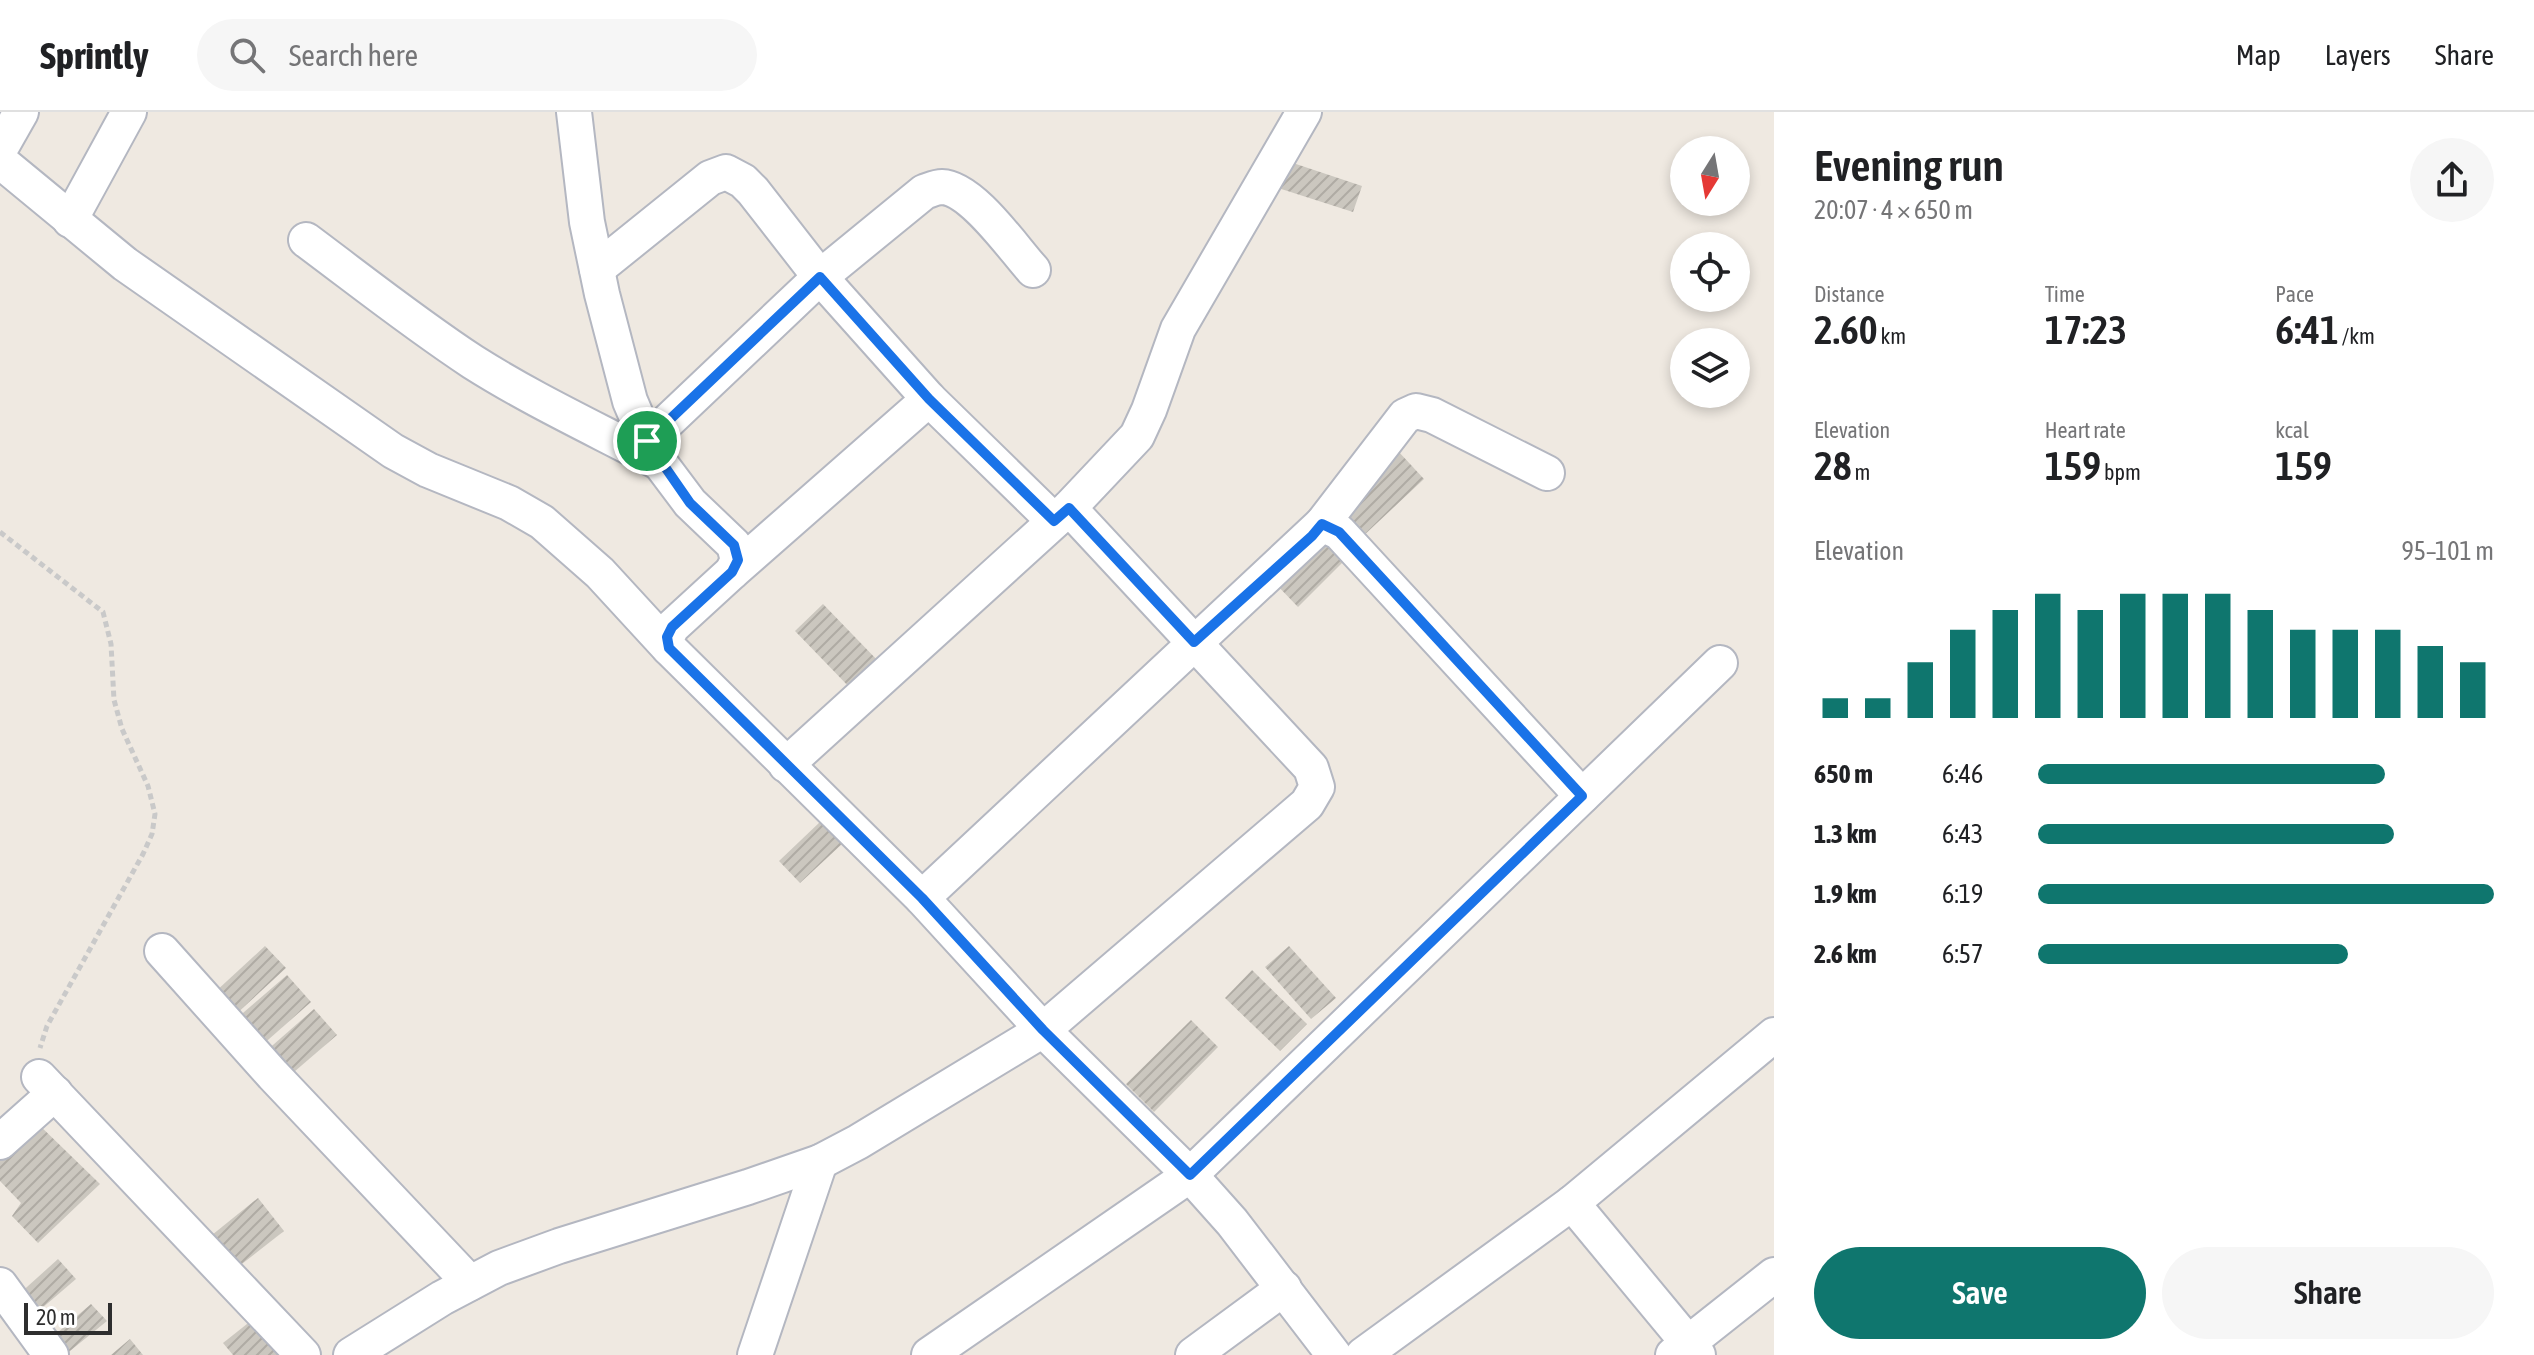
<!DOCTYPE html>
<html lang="en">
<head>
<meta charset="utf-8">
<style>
	:root { --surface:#fff; --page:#f6f6f6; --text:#202124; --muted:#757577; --line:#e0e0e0; --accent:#0f766e }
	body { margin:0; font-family:"Asap Condensed",sans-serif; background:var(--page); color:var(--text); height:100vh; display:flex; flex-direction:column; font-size:30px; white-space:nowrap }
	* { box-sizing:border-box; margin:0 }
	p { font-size:26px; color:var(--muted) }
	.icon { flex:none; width:44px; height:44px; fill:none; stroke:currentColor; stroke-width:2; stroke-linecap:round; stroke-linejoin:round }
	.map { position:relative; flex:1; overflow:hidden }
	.panel { display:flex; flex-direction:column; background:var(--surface); width:760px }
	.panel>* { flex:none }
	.needle { width:52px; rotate:191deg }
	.controls { position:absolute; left:1670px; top:24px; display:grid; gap:16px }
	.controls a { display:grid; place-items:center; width:80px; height:80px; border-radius:50%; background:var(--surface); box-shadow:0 4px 12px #0003; font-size:40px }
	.scale { position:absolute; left:24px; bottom:20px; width:88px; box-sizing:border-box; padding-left:8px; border:4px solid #2e2e2e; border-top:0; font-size:22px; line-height:28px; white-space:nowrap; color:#2e2e2e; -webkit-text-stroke:6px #fff; paint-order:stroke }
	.pin { position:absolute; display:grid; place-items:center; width:68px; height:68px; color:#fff; margin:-34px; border:4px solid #fff; border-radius:50%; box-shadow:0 2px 8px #0007 }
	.round { display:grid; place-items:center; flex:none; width:84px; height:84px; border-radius:42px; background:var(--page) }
	.overview { display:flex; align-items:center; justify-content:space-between; height:136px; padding:0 40px }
	h1 { font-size:44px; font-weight:600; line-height:60px }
	.figures { display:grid; grid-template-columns:repeat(3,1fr); gap:12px; height:136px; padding:8px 40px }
	.figures div { display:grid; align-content:center }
	.figures b { font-size:40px; font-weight:600 }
	.figures small { font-size:22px; font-weight:400 }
	.figures p { font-size:22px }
	.chart { height:224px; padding:16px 40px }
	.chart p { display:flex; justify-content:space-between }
	.chart svg { width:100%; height:144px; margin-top:8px; stroke:var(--accent); stroke-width:6 }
	.primary-button { display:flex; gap:16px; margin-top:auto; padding:16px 40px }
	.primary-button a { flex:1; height:92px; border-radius:48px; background:var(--accent); color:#fff; font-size:32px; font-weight:600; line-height:92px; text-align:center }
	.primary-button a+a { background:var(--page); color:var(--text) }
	ul { padding:0 40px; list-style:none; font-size:26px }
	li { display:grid; grid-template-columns:128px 96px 1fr; align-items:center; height:60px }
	li i { height:20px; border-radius:10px; background:var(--accent) }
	header { display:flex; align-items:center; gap:48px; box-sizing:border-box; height:112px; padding:0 40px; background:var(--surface); border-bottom:2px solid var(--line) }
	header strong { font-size:38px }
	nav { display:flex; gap:44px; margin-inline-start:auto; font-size:28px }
	.search { width:560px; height:72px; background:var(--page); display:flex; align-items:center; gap:20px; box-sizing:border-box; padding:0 28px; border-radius:44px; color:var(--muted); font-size:30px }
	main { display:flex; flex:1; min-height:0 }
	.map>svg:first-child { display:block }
</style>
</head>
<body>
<header>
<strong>Sprintly</strong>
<div class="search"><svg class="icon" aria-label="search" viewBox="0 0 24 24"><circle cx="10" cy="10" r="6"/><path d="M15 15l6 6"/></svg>Search here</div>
<nav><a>Map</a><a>Layers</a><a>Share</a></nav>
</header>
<main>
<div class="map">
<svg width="1774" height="1243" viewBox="0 0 1774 1243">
	<defs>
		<pattern id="building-hatch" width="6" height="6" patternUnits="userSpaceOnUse" patternTransform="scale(2)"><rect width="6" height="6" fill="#cbc7bf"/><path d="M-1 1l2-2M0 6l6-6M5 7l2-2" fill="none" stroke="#afaba4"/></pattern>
	</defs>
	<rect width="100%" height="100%" fill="#efe9e1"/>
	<g fill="url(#building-hatch)">
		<path d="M1284,48L1362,74L1353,100L1275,75Z"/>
		<path d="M1398,339L1424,367L1361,426L1335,398Z"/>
		<path d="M1319,423L1344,449L1298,495L1273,469Z"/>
		<path d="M823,492L881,552L853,579L795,519Z"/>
		<path d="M821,709L842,732L800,771L779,749Z"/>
		<path d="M265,834L286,856L235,903L214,881Z"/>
		<path d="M1289,834L1336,886L1311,907L1265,855Z"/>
		<path d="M1252,858L1307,912L1280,939L1225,886Z"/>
		<path d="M287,863L311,890L260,935L236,907Z"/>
		<path d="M314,897L337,923L287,966L265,940Z"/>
		<path d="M1191,908L1218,935L1154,1000L1126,972Z"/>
		<path d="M34,1008L100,1072L38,1131L12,1104L21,1091L0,1069V1041Z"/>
		<path d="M258,1086L284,1119L238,1155L212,1123Z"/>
		<path d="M58,1147L76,1167L34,1203L17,1184Z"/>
		<path d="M91,1192L107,1209L65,1243L50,1227Z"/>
		<path d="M252,1208L281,1243H233L223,1231Z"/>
		<path d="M130,1227L143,1243H111Z"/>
	</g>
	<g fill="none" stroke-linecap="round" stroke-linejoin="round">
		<defs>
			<g id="street">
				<path d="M574,0L587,110L602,182L630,289L647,329L660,351L690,391L734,433L738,448L732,460L672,515L667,525L669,536L922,786L1043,918L1190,1063L1232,1110L1334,1243"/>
				<path d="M0,37L21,0"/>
				<path d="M0,49L125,152L393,339L428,358L509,391L542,410L600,461L669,536"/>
				<path d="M70,108L129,0"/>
				<path d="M306,128C361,169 415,212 473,250C533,288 598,318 660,351"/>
				<path d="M597,157L710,66L726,60L743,69L753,79L820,165L929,287L1054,409"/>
				<path d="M647,329L820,165L924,80C930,78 936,75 942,75C972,76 1013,136 1033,158"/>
				<path d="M1322,412L1405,304L1416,299L1432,303L1547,361"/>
				<path d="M732,460L929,287"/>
				<path d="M786,653L1069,396L1137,324L1149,298L1178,217L1304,0"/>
				<path d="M922,786L1322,412L1339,420L1582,684"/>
				<path d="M162,839L273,963L470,1171"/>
				<path d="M39,965L303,1243"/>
				<path d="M0,1030L55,981"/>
				<path d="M1572,1091L1698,1243"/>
				<path d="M0,1173L51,1243"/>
				<path d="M351,1243L442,1186L499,1156L559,1134L748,1075L820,1050L858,1030L1043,918L1307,692L1317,675L1311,656L1069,396"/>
				<path d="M755,1243L820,1050"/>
				<path d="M929,1243L1190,1063L1720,551"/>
				<path d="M1193,1243L1284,1176"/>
				<path d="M1363,1243L1572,1091L1774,923"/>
				<path d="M1673,1243L1774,1163"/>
			</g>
		</defs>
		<use href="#street" stroke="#b4b7c1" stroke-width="38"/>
		<path stroke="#c9c9c9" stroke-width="5" stroke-dasharray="6 4" stroke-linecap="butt" d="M0,420L103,500L111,532L114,588L122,617L148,674L155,702L152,722L143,742L47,914L40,936"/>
		<use href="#street" stroke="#fff" stroke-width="34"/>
	</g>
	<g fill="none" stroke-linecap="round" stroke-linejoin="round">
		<defs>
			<path id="route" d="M820,165L929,287L1054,409L1069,396L1194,530L1312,424L1322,412L1339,420L1582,684L1190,1063L1043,918L922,786L669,536L667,525L672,515L732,460L738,448L734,433L690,391L647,329Z"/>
		</defs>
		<use href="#route" stroke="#fff" stroke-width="16"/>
		<use href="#route" stroke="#1a73e8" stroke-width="10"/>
	</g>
</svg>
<div class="controls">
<a><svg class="needle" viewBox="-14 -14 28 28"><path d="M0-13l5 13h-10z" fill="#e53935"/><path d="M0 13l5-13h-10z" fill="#757577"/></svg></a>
<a><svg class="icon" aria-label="locate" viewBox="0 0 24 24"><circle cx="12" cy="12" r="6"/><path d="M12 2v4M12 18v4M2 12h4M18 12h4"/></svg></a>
<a><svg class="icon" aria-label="layers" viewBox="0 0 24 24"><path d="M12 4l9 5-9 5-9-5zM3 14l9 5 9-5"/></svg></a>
</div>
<div class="scale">20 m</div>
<div class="pin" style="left:647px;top:329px;background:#1e9e55"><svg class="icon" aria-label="arrive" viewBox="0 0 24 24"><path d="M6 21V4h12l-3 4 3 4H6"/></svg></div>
</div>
<section class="panel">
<div class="overview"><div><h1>Evening run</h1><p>20:07 · 4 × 650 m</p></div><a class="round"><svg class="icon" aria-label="share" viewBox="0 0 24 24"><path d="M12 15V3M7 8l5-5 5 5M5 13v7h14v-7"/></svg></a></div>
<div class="figures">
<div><p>Distance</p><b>2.60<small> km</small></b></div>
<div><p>Time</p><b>17:23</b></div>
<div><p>Pace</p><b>6:41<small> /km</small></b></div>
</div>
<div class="figures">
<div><p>Elevation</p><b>28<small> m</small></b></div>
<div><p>Heart rate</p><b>159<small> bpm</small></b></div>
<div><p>kcal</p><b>159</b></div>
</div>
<div class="chart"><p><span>Elevation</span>95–101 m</p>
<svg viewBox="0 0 160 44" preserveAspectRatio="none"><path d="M5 44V38M15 44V38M25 44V27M35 44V17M45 44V11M55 44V6M65 44V11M75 44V6M85 44V6M95 44V6M105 44V11M115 44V17M125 44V17M135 44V17M145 44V22M155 44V27"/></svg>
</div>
<ul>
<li><b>650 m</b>6:46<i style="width:76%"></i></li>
<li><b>1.3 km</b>6:43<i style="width:78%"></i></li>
<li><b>1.9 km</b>6:19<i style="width:100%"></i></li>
<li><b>2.6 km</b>6:57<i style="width:68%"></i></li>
</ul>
<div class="primary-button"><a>Save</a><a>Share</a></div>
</section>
</main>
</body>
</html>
